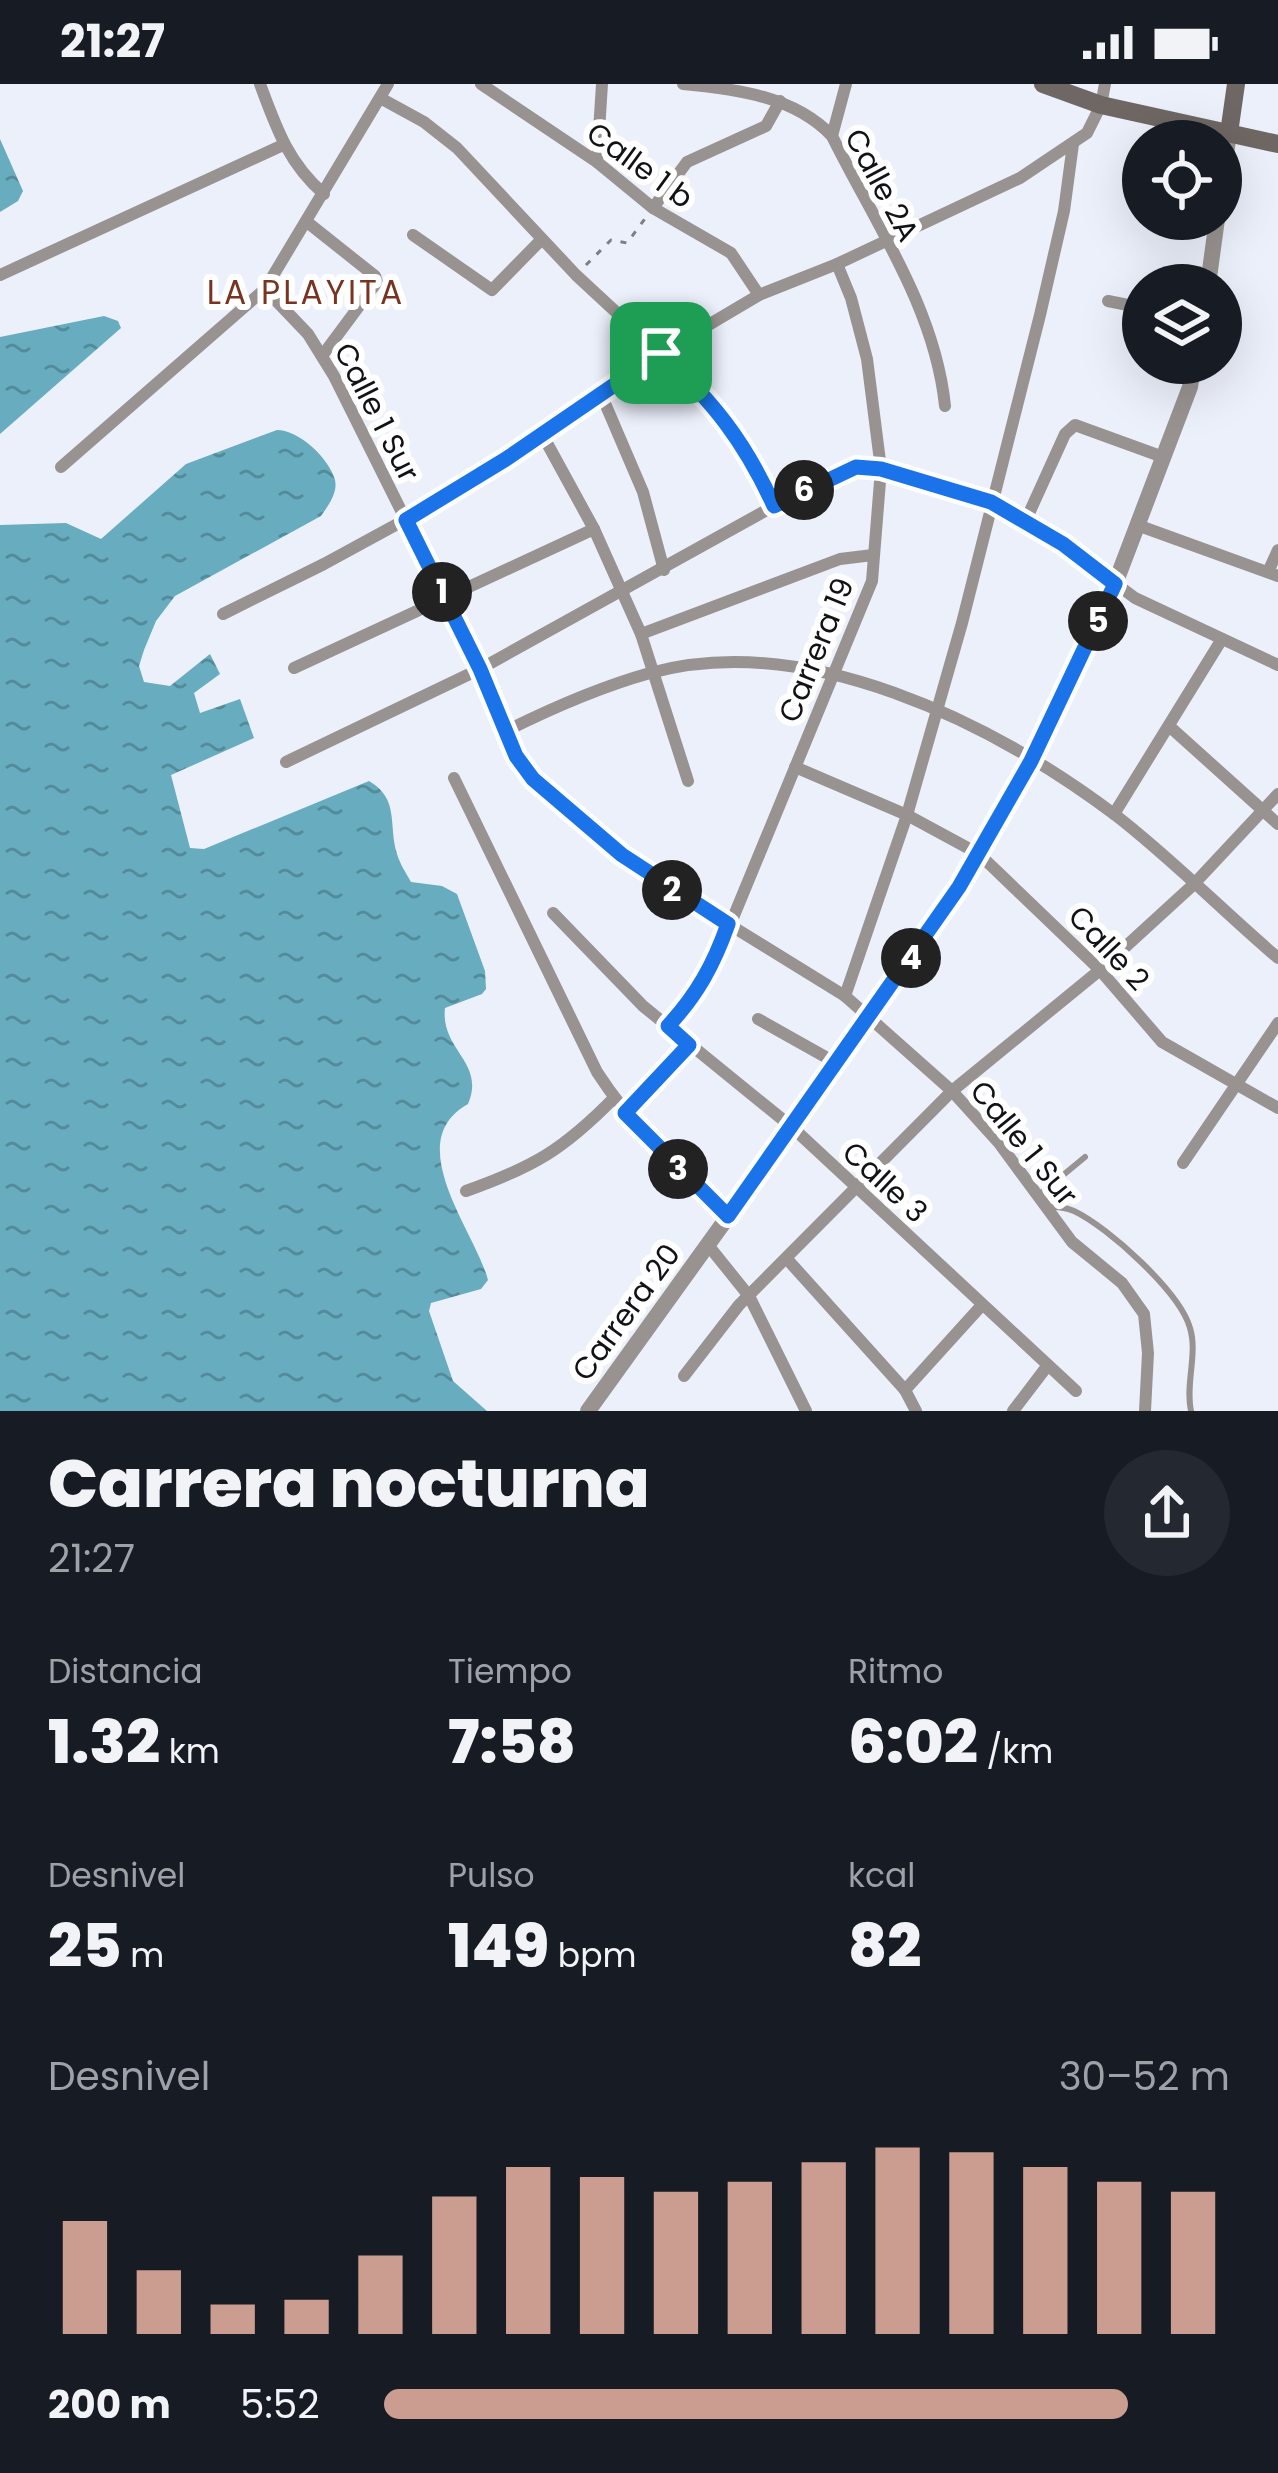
<!DOCTYPE html>
<html lang="es">
<head>
<meta charset="utf-8">
<style>
	:root { --surface:#171b24; --page:#242831; --text:#f1f3f6; --muted:#9ea1a6; --accent:#ca9d90 }
	body { margin:0; font-family:Poppins,sans-serif; background:var(--page); color:var(--text); height:100vh; display:flex; flex-direction:column; font-size:45px; white-space:nowrap }
	* { box-sizing:border-box; margin:0 }
	p { font-size:39px; color:var(--muted) }
	.icon { flex:none; width:66px; height:66px; fill:none; stroke:currentColor; stroke-width:2; stroke-linecap:round; stroke-linejoin:round }
	.map { position:relative; height:1327px; overflow:hidden }
	.side { display:flex; flex-direction:column; background:var(--surface); flex:1 }
	.side>* { flex:none }
	.tools { position:absolute; left:1122px; top:36px; display:grid; gap:24px }
	.tools a { display:grid; place-items:center; width:120px; height:120px; border-radius:50%; background:var(--surface); box-shadow:0 12px 48px #0002; font-size:60px }
	.pin { position:absolute; display:grid; place-items:center; width:102px; height:102px; color:#fff; margin:-51px; border-radius:24px; box-shadow:0 6px 18px #0006 }
	.km { position:absolute; width:60px; height:60px; margin:-30px; border-radius:50%; background:#222; color:#fff; font-size:33px; line-height:60px; text-align:center }
	.round { display:grid; place-items:center; flex:none; width:126px; height:126px; border-radius:63px; background:var(--page) }
	.summary { display:flex; align-items:center; justify-content:space-between; height:204px; padding:0 48px }
	h1 { font-size:66px; font-weight:800; line-height:90px }
	.metrics { display:grid; grid-template-columns:repeat(3,1fr); gap:18px; height:204px; padding:12px 48px }
	.metrics div { display:grid; align-content:center }
	.metrics b { font-size:60px; font-weight:800 }
	.metrics small { font-size:33px; font-weight:400 }
	.metrics p { font-size:33px }
	.chart { height:336px; padding:24px 48px }
	.chart p { display:flex; justify-content:space-between }
	.chart svg { width:100%; height:216px; margin-top:12px; stroke:var(--accent); stroke-width:6 }
	ul { padding:0 48px; list-style:none; font-size:39px }
	li { display:grid; grid-template-columns:192px 144px 1fr; align-items:center; height:90px }
	li i { height:30px; border-radius:15px; background:var(--accent) }
	.status { display:flex; justify-content:space-between; align-items:center; height:84px; padding:0 60px; background:var(--surface); direction:ltr }
	.status svg { height:33px; fill:currentColor }
	.map>svg:first-child { display:block }
</style>
</head>
<body>
<div class="status"><b>21:27</b><svg viewBox="0 0 49 12"><path d="M0 12V9h3v3zM5 12V6h3v6zM10 12V3h3v9zM15 12V0h3v12zM26 1h20v11H26zM47 4h2v5h-2z"/></svg></div>
<div class="map">
<svg width="1278" height="1327" viewBox="0 0 1278 1327">
	<defs>
		<pattern id="water-ripples" width="26" height="14" patternUnits="userSpaceOnUse" patternTransform="scale(3)"><rect width="26" height="14" fill="#67acbf"/><path d="M2 4q2-2 4 0t4 0M15 11q2-2 4 0t4 0" fill="none" stroke="#538b9a"/></pattern>
	</defs>
	<rect width="100%" height="100%" fill="#ecf0fb"/>
	<g fill="url(#water-ripples)">
		<path d="M0,55L23,107L18,117L0,128Z"/>
		<path d="M104,232L118,237L121,244L0,350V253Z"/>
		<path d="M277,346C299,346 329,374 335,396C338,409 328,422 321,432L175,512L156,537L144,566L139,582L144,598L170,602L210,570L220,590L194,609L200,629L240,615L254,654L171,691L190,764L204,765L369,697C400,715 388,741 397,770C400,780 406,789 411,798L442,802L457,810L485,887L486,905L482,910L445,924C440,966 486,978 468,1020C400,1058 475,1147 488,1196L481,1205L431,1219L429,1227L453,1297L487,1327H0V441L66,439L101,455L186,380Z"/>
	</g>
	<g fill="none" stroke-linecap="round" stroke-linejoin="round">
		<path stroke="#7b7e85" stroke-width="3" stroke-dasharray="6 9" stroke-linecap="butt" d="M586,181L611,156L627,159L647,132"/>
		<g stroke="#989391" stroke-width="6">
			<path d="M1039,1111L1085,1073"/>
			<path d="M1046,1123C1056,1123 1065,1123 1074,1127C1108,1143 1180,1208 1190,1244C1198,1270 1185,1300 1191,1327"/>
		</g>
		<g stroke="#989391" stroke-width="12">
			<path d="M260,0C276,43 288,79 324,110"/>
			<path d="M481,0L597,78L653,124L731,169L759,211"/>
			<path d="M683,0C736,5 794,12 832,52C875,139 935,224 945,322"/>
			<path d="M382,15L424,38L457,64L576,191L712,317L756,381L774,422"/>
			<path d="M832,52L846,0"/>
			<path d="M597,78L602,0"/>
			<path d="M653,124L687,78L766,42L780,17"/>
			<path d="M307,138L375,192L377,198L322,272"/>
			<path d="M413,151L492,206L542,155"/>
			<path d="M0,191L283,61"/>
			<path d="M265,205L308,250L334,292L480,585L516,672L534,695L576,734L670,804L845,912L952,1007L999,1059L1072,1158L1122,1199L1144,1230L1148,1269L1145,1327"/>
			<path d="M1108,217L1143,224"/>
			<path d="M601,310L643,408L664,486"/>
			<path d="M542,350L594,445L641,550L688,697"/>
			<path d="M61,383L265,205L388,0"/>
			<path d="M1026,436L1065,350L1075,341L1163,373"/>
			<path d="M1137,441L1278,492"/>
			<path d="M1268,488L1278,466"/>
			<path d="M223,530L324,480L458,407L661,269L759,211L837,180L1020,94L1087,49L1101,21L1105,0"/>
			<path d="M641,550L840,475L873,471"/>
			<path d="M294,584L594,445"/>
			<path d="M1169,642L1278,740"/>
			<path d="M506,647C552,624 600,603 650,589C806,546 991,638 1114,730C1169,772 1224,828 1278,874"/>
			<path d="M286,678L480,585L774,422L856,383L881,385L991,418L1063,460L1135,514L1278,581"/>
			<path d="M795,683L907,731L979,770L1100,886L1162,958L1278,1024"/>
			<path d="M454,694L597,988C633,1044 680,1087 728,1132"/>
			<path d="M1114,730L1222,555"/>
			<path d="M553,829L643,922L793,1044L1076,1307"/>
			<path d="M845,912L907,731L962,539L1040,231L1064,127L1073,60"/>
			<path d="M758,935L838,980"/>
			<path d="M668,942L691,917L714,880L872,497L881,385L867,275L851,214L837,180"/>
			<path d="M625,1029L689,961"/>
			<path d="M1183,1079L1278,939"/>
			<path d="M466,1107C534,1083 564,1065 614,1014"/>
			<path d="M708,1161L749,1212L806,1327"/>
			<path d="M787,1175L905,1306L916,1327"/>
			<path d="M684,1292L739,1221L952,1007L1100,886L1193,801L1278,710"/>
			<path d="M905,1306L982,1221"/>
			<path d="M1013,1327L1048,1281"/>
		</g>
		<g stroke="#989391" stroke-width="16">
			<path d="M1221,105L1229,49"/>
			<path d="M1208,201L1217,135"/>
			<path d="M588,1327L871,934L979,770L1031,677L1115,500L1190,303L1194,279"/>
		</g>
		<g stroke="#6e6764" stroke-width="18">
			<path d="M1043,0L1101,21L1278,60"/>
			<path d="M1229,49L1236,0"/>
		</g>
	</g>
	<g fill="none" stroke-linecap="round" stroke-linejoin="round">
		<defs>
			<path id="route" d="M661,269C713,318 744,356 774,422L856,383L881,385L991,418L1063,460L1115,500L1031,677L959,803L728,1132L625,1029L689,961L668,942C697,911 714,880 728,840L622,771L533,695L516,672L480,585L406,436L506,375Z"/>
		</defs>
		<use href="#route" stroke="#fff" stroke-width="24"/>
		<use href="#route" stroke="#1a73e8" stroke-width="15"/>
	</g>
	<g text-anchor="middle" dominant-baseline="central" stroke-width="12" stroke-linejoin="round" paint-order="stroke">
		<g font-size="30" fill="#111215" stroke="#fff">
			<text transform="translate(640 81) rotate(36)">Calle 1 b</text>
			<text transform="translate(882 101) rotate(62)">Calle 2A</text>
			<text transform="translate(377 328) rotate(63)">Calle 1 Sur</text>
			<text transform="translate(816 566) rotate(-68)">Carrera 19</text>
			<text transform="translate(1109 864) rotate(47)">Calle 2</text>
			<text transform="translate(1024 1059) rotate(51)">Calle 1 Sur</text>
			<text transform="translate(885 1098) rotate(43)">Calle 3</text>
			<text transform="translate(626 1228) rotate(-54)">Carrera 20</text>
		</g>
		<g font-size="33" letter-spacing="3" fill="#783421" stroke="#fff">
			<text x="306" y="208">LA PLAYITA</text>
		</g>
	</g>
</svg>
<div class="tools">
<a><svg class="icon" aria-label="locate" viewBox="0 0 24 24"><circle cx="12" cy="12" r="6"/><path d="M12 2v4M12 18v4M2 12h4M18 12h4"/></svg></a>
<a><svg class="icon" aria-label="layers" viewBox="0 0 24 24"><path d="M12 4l9 5-9 5-9-5zM3 14l9 5 9-5"/></svg></a>
</div>
<div class="pin" style="left:661px;top:269px;background:#1e9e55"><svg class="icon" aria-label="arrive" viewBox="0 0 24 24"><path d="M6 21V4h12l-3 4 3 4H6"/></svg></div>
<b class="km" style="left:442px;top:508px">1</b>
<b class="km" style="left:672px;top:806px">2</b>
<b class="km" style="left:678px;top:1085px">3</b>
<b class="km" style="left:911px;top:874px">4</b>
<b class="km" style="left:1098px;top:537px">5</b>
<b class="km" style="left:804px;top:406px">6</b>
</div>
<section class="side">
<div class="summary"><div><h1>Carrera nocturna</h1><p>21:27</p></div><a class="round"><svg class="icon" aria-label="share" viewBox="0 0 24 24"><path d="M12 15V3M7 8l5-5 5 5M5 13v7h14v-7"/></svg></a></div>
<div class="metrics">
<div><p>Distancia</p><b>1.32<small> km</small></b></div>
<div><p>Tiempo</p><b>7:58</b></div>
<div><p>Ritmo</p><b>6:02<small> /km</small></b></div>
</div>
<div class="metrics">
<div><p>Desnivel</p><b>25<small> m</small></b></div>
<div><p>Pulso</p><b>149<small> bpm</small></b></div>
<div><p>kcal</p><b>82</b></div>
</div>
<div class="chart"><p><span>Desnivel</span>30–52 m</p>
<svg viewBox="0 0 160 44" preserveAspectRatio="none"><path d="M5 44V21M15 44V31M25 44V38M35 44V37M45 44V28M55 44V16M65 44V10M75 44V12M85 44V15M95 44V13M105 44V9M115 44V6M125 44V7M135 44V10M145 44V13M155 44V15"/></svg>
</div>
<ul>
<li><b>200 m</b>5:52<i style="width:88%"></i></li>
</ul>
</section>
</body>
</html>
